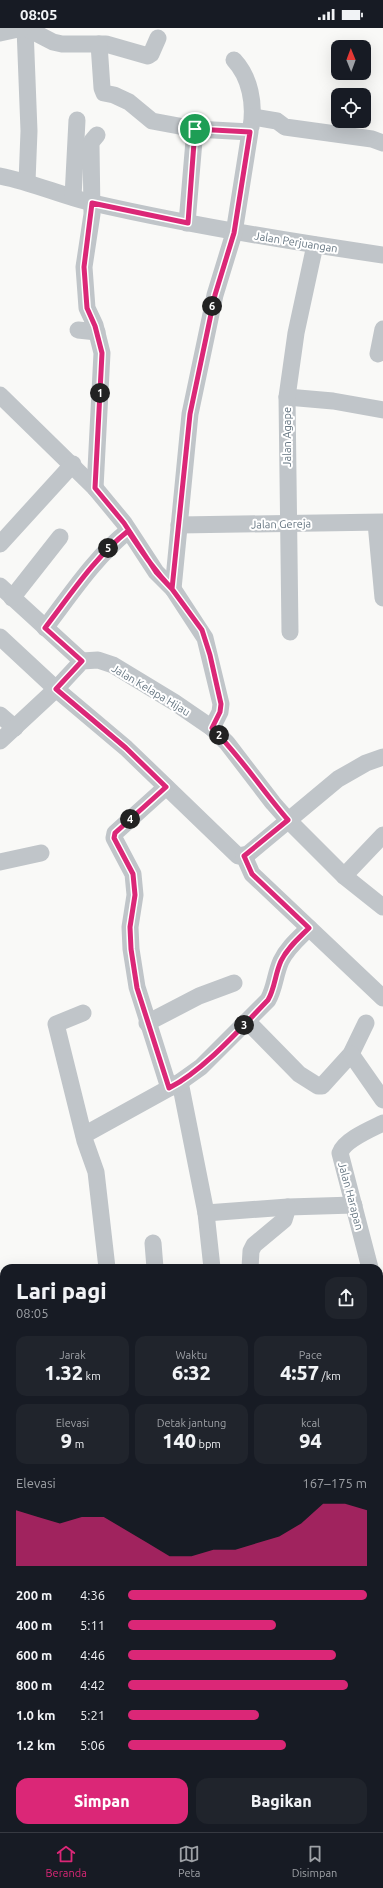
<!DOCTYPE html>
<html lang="id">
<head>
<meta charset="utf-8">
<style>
	:root { --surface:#171b24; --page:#20242c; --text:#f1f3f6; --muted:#9ea1a6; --line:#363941; --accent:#db2777 }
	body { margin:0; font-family:Ubuntu,sans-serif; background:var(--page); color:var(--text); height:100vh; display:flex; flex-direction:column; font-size:15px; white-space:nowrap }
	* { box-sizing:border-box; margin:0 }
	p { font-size:13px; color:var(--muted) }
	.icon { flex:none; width:22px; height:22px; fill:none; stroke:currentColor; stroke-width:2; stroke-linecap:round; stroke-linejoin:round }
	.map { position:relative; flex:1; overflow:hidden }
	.panel { position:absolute; left:0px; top:1236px; width:383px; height:568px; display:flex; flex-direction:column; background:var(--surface); border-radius:12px 12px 0 0; box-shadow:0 4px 16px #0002 }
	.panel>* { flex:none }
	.needle { width:26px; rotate:359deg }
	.fabs { position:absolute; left:331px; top:12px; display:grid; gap:8px }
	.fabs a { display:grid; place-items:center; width:40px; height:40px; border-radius:8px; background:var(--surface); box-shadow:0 4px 16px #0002; font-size:20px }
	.pin { position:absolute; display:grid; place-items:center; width:34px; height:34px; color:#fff; margin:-17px; border:2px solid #fff; border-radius:50%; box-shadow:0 1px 4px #0007 }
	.km { position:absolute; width:20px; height:20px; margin:-10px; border-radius:50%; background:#222; color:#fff; font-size:11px; line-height:20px; text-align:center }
	.round { display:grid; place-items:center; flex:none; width:42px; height:42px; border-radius:12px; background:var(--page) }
	.summary { display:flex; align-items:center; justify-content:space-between; height:68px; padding:0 16px }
	h1 { font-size:22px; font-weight:800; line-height:30px }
	.metrics { display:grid; grid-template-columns:repeat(3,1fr); gap:6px; height:68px; padding:4px 16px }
	.metrics div { display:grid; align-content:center; border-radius:10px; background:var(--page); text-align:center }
	.metrics b { font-size:20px; font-weight:800 }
	.metrics small { font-size:11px; font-weight:400 }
	.metrics p { font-size:11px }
	.chart { height:112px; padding:8px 16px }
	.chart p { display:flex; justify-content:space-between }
	.chart svg { width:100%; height:72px; margin-top:4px; fill:var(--accent); opacity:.7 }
	.action { display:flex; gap:8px; margin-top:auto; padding:8px 16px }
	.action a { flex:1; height:46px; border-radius:12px; background:var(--accent); color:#fff; font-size:16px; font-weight:800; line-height:46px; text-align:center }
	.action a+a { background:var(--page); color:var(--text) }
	ul { padding:0 16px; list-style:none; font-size:13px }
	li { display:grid; grid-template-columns:64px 48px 1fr; align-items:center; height:30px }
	li i { height:10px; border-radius:5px; background:var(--accent) }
	.status { display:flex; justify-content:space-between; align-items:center; height:28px; padding:0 20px; background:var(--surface); direction:ltr }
	.status svg { height:11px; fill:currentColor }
	.dock { display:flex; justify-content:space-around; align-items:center; height:56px; border-top:1px solid var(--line); background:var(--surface); font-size:11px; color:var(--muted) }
	.dock a { display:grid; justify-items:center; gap:2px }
	.dock .selected { color:var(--accent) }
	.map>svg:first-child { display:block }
</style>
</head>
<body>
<div class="status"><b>08:05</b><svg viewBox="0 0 49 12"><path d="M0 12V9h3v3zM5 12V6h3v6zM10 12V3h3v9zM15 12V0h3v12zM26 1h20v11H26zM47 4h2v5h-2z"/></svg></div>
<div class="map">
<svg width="383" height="1804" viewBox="0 0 383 1804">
	<rect width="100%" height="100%" fill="#f9f9f7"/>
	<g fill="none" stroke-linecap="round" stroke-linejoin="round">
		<g stroke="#bac6ca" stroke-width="4">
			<path d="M379,1547L383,1545"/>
			<path d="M0,1575L4,1579"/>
			<path d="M0,1731L4,1729"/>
		</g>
		<g stroke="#c0c5c9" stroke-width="17">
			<path d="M25,0L29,103L27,154"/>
			<path d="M26,0L53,14L62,16H106L148,28L151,26L158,10"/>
			<path d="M0,5L23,0"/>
			<path d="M99,16L102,60L104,65L114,67L129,74L152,93L195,101L187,195"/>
			<path d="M234,32C250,49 255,76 251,99"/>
			<path d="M253,89L277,93L285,99L372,111L383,115"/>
			<path d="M0,148C32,154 62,168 93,175C189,197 286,213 383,227"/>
			<path d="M73,169L77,92"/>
			<path d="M78,302L97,304"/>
			<path d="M378,326L383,301"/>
			<path d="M0,367L95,460L124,495L156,544L173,561L205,610L221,676L220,684L212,700"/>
			<path d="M287,369L333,373L383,382"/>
			<path d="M95,460L102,325L95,297L87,280L84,239L92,186L91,117L92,113L97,107"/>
			<path d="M376,495L383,570"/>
			<path d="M179,497L383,494"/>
			<path d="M0,516L73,436"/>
			<path d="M0,558L82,633"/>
			<path d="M173,561L190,386L215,267L234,205L250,104L195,101"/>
			<path d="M12,570L60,509"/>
			<path d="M45,600C71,566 95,529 128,503"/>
			<path d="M290,604L287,369L296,305L315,217"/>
			<path d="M0,609L56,661L126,720L238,828L248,826L338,751L366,735L383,729"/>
			<path d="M0,687L15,700"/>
			<path d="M0,713L56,661L82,633L98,632L113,637L174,674L212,700L227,715L273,775L288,792L344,848L383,879"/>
			<path d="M166,759L115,805L114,810L133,846L135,867L130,899L131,921L137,959L169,1060"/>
			<path d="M244,828L252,846L383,970"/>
			<path d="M0,834L41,825"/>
			<path d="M344,848L383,807"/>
			<path d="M83,985L56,996L85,1113L96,1144L107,1240"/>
			<path d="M248,994L299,1046L318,1058H322L351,1026L366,995"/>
			<path d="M147,995L199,968L234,955"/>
			<path d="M351,1026L383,1072"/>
			<path d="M180,1054L206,1185L288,1179L354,1177"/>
			<path d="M84,1107L180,1054L201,1039L268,972C275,960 275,946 281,933C287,920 299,910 309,900"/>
			<path d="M206,1185L212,1240"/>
			<path d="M153,1215L155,1240"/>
			<path d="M250,1240L251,1223L254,1217L284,1192L288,1179"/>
			<path d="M370,1240L340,1125C344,1112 371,1101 383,1095"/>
			<path d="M379,1340L383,1339"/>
			<path d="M0,1381L4,1380"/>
			<path d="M379,1499H383"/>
			<path d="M379,1586L383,1584"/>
			<path d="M0,1662L4,1667"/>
			<path d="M379,1677L383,1679"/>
			<path d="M0,1745L4,1746"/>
			<path d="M379,1770L383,1773"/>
			<path d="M100,1800L107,1804"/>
			<path d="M273,1800L279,1804"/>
			<path d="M239,1804L241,1800"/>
		</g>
	</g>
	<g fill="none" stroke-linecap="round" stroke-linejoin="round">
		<defs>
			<path id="route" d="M195,101L188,195L92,175L84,239L87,280L95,298L102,325L95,460L124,495L156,544L172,561L202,602L210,627L221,676L220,684L212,700C240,728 262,762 288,792L244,828L252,846L309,900C299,910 287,920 281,933C275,946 275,960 268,972C240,1001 204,1042 169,1060L137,960L131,921L130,899L135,867L133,846L114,810L115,805L166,759L126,720L56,661L82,633L45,600C71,566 95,529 128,503C143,525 154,542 172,561L190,386L215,267L234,205L250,104L195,101"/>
		</defs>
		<use href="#route" stroke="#fff" stroke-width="8"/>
		<use href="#route" stroke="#db2777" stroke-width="5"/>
	</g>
	<g text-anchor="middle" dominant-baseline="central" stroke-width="4" stroke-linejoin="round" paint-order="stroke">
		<g font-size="11" fill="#657581" stroke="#fff">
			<text transform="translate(296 214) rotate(9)">Jalan Perjuangan</text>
			<text transform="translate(287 409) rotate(-90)">Jalan Agape</text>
			<text transform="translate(281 496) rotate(-1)">Jalan Gereja</text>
			<text transform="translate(151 662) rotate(31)">Jalan Kelapa Hijau</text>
			<text transform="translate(351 1168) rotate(75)">Jalan Harapan</text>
		</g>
	</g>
</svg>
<div class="fabs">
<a><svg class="needle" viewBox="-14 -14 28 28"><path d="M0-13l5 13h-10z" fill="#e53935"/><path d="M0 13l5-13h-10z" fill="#9ea1a6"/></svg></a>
<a><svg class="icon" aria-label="locate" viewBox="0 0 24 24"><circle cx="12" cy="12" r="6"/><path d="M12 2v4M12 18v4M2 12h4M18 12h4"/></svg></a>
</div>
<div class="pin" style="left:195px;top:101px;background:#1e9e55"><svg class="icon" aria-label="arrive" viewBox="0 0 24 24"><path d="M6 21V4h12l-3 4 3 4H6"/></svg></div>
<b class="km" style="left:100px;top:365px">1</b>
<b class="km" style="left:219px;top:707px">2</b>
<b class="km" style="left:244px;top:997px">3</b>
<b class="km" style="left:130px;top:791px">4</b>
<b class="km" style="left:108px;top:520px">5</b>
<b class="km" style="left:212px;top:278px">6</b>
<section class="panel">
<div class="summary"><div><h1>Lari pagi</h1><p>08:05</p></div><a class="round"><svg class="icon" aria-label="share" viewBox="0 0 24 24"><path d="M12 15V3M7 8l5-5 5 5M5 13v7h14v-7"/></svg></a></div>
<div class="metrics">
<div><p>Jarak</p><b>1.32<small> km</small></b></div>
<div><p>Waktu</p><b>6:32</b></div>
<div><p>Pace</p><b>4:57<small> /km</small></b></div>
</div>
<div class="metrics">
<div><p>Elevasi</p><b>9<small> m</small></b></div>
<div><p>Detak jantung</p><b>140<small> bpm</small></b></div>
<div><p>kcal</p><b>94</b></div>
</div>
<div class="chart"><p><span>Elevasi</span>167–175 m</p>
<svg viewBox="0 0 160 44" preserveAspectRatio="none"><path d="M0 44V10L10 14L20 18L30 14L40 14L50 22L60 30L70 38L80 38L90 34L100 34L110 30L120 26L130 18L140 6L150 6L160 10V44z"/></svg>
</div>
<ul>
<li><b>200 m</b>4:36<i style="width:100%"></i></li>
<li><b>400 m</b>5:11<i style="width:62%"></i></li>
<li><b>600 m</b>4:46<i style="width:87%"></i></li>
<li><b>800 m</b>4:42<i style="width:92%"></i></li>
<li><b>1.0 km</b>5:21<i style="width:55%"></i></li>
<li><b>1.2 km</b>5:06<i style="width:66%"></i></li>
</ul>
<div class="action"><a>Simpan</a><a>Bagikan</a></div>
</section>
</div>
<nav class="dock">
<a class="selected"><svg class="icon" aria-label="home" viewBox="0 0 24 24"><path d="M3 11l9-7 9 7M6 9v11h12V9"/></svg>Beranda</a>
<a><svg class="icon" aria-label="map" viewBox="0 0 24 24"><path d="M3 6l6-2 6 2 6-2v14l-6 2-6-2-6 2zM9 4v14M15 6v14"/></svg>Peta</a>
<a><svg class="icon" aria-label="saved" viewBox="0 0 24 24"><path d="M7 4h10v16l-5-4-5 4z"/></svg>Disimpan</a>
</nav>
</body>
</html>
